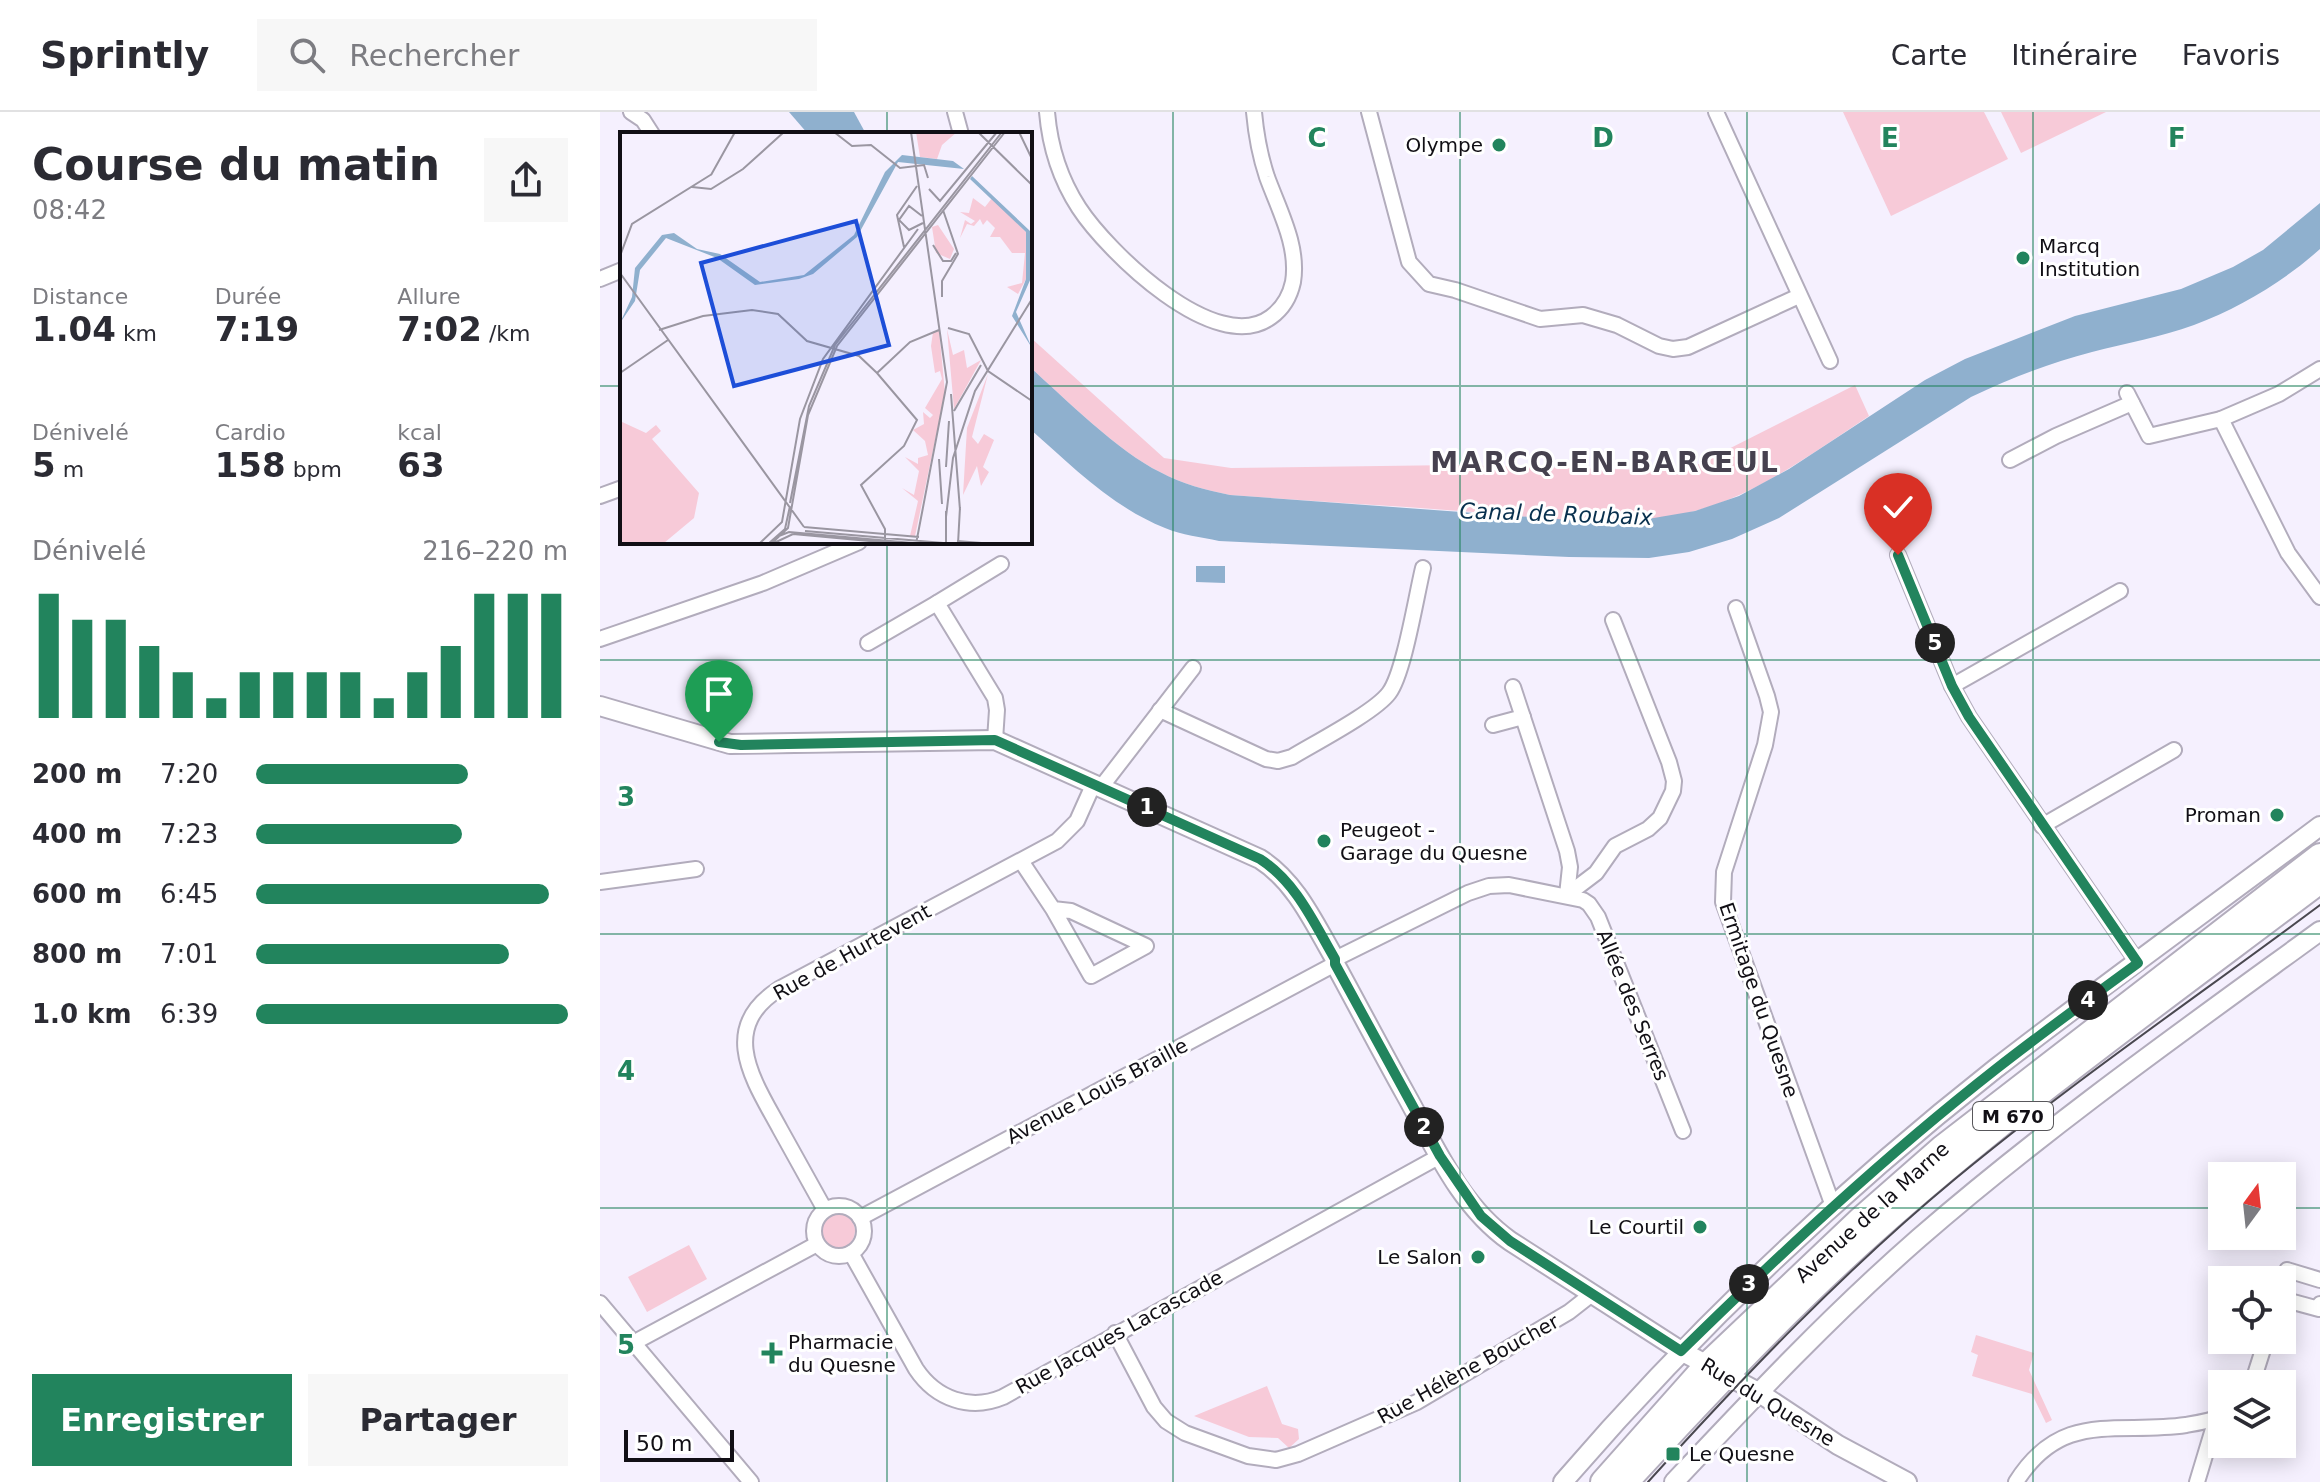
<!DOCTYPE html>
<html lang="fr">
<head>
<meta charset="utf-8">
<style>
	:root { --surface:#fff; --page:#f7f7f7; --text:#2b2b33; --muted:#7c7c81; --line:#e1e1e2; --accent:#22845d }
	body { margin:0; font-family:"DejaVu Sans",sans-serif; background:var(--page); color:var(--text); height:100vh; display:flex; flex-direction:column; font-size:30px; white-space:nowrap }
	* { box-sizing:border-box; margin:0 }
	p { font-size:26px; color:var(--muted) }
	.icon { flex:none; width:44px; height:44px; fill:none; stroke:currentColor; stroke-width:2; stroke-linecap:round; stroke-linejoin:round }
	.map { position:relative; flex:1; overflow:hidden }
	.panel { display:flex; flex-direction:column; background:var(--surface); width:600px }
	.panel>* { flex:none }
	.needle { width:52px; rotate:15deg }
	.tools { position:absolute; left:1608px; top:1050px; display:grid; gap:16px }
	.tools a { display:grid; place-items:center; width:88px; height:88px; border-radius:0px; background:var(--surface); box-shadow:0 4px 20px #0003; font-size:40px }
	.scale { position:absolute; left:24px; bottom:20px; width:110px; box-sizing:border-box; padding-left:8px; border:4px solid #110f15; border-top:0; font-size:22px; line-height:28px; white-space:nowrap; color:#110f15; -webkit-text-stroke:6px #fff; paint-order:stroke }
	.pin { position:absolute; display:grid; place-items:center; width:68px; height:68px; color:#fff; margin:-82px -34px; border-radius:50% 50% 50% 0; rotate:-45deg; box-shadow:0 0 8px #0007 }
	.pin .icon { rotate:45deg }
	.km { position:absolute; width:40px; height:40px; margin:-20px; border-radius:50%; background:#222; color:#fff; font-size:22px; line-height:40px; text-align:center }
	.round { display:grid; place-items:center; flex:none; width:84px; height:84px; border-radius:0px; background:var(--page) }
	.head { display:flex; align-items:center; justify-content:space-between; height:136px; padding:0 32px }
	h1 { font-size:44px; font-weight:700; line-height:60px }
	.metrics { display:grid; grid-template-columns:repeat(3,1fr); gap:12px; height:136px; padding:8px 32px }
	.metrics div { display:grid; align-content:center }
	.metrics b { font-size:34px; font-weight:700 }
	.metrics small { font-size:22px; font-weight:400 }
	.metrics p { font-size:22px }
	.chart { height:224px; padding:16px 32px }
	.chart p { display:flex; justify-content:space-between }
	.chart svg { width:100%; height:144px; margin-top:8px; stroke:var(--accent); stroke-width:6 }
	.action { display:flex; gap:16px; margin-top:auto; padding:16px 32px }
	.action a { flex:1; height:92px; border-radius:0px; background:var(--accent); color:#fff; font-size:32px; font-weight:700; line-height:92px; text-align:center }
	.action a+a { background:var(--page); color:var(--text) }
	ul { padding:0 32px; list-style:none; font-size:26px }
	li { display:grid; grid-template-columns:128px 96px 1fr; align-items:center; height:60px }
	li i { height:20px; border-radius:10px; background:var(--accent) }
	header { display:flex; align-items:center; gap:48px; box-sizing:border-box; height:112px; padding:0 40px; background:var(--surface); border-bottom:2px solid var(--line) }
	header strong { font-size:38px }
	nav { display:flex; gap:44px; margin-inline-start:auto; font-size:28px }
	.search { width:560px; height:72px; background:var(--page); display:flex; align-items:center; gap:20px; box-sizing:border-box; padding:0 28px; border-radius:0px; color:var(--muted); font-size:30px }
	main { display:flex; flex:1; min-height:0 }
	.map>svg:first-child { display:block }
</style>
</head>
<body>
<header>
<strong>Sprintly</strong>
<div class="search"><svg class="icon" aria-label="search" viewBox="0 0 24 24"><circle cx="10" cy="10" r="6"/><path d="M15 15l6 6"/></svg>Rechercher</div>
<nav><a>Carte</a><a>Itinéraire</a><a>Favoris</a></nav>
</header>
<main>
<section class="panel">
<div class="head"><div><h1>Course du matin</h1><p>08:42</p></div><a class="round"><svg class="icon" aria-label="share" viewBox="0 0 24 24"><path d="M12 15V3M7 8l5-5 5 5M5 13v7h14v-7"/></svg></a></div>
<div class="metrics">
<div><p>Distance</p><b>1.04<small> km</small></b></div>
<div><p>Durée</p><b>7:19</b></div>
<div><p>Allure</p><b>7:02<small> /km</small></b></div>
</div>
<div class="metrics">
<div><p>Dénivelé</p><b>5<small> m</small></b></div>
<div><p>Cardio</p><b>158<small> bpm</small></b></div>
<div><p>kcal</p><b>63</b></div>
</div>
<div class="chart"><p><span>Dénivelé</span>216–220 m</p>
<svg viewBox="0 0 160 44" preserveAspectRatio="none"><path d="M5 44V6M15 44V14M25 44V14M35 44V22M45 44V30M55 44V38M65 44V30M75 44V30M85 44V30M95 44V30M105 44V38M115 44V30M125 44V22M135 44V6M145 44V6M155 44V6"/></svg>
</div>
<ul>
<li><b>200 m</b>7:20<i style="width:68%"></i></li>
<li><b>400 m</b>7:23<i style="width:66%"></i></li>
<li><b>600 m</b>6:45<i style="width:94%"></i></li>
<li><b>800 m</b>7:01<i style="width:81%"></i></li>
<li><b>1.0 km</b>6:39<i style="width:100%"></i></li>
</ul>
<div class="action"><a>Enregistrer</a><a>Partager</a></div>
</section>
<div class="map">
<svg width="1720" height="1370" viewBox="0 0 1720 1370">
	<rect width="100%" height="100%" fill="#f5f0fe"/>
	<g fill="#f7cad8">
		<path d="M1243,0H1384L1408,47L1291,104Z"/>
		<path d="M1401,0H1506L1421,41Z"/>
		<path d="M430,225L564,346L631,356L855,353L1085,359L1255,273L1269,304C1214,340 1159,382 1095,399C1018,419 937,405 860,399C783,393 707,389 630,383C606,378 582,372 560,360C519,340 465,287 430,255Z"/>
		<circle cx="238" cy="1119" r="17"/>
		<path d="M89,1133L107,1167L47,1200L28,1165Z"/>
		<path d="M1376,1223L1434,1241L1429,1258L1452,1308L1446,1311L1432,1282L1372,1264L1378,1243L1371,1240Z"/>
		<path d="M667,1274L682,1312L698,1317L699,1327L689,1336L678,1326L649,1325L594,1304Z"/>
	</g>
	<g fill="#8fb0ce">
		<path d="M189,0H254L266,22H208Z"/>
		<path d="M1720,91V137C1683,170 1641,195 1594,213C1561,225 1526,231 1492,240C1450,251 1411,266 1371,285L1179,406L1132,427L1089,440L1049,446L969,445L619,429C601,425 582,423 565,416C512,395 471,353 430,317V255C465,287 519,340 560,360C582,372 606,378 630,383L970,408L1036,409L1095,399L1139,384L1189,357L1325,268L1365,247L1475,204L1581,177L1633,155L1663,138Z"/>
		<path d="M596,454H625V471L596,470Z"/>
	</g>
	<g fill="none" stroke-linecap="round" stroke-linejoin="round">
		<defs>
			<g id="minor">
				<path d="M31,0L43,8L52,22"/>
				<path d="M355,0L361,22"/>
				<path d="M447,0C450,36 460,67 479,96C507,139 616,246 671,205C682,197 690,184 693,170C699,134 679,98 667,65C660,44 656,22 654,0"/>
				<path d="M769,0L809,150L829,172L855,178L940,207L983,203L1017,213L1059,234L1073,237L1088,235L1199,184"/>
				<path d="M1116,0L1230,249"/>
				<path d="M0,167L22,158"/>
				<path d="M1527,281L1549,324L1621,307L1688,441L1720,485"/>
				<path d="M1621,307L1679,282L1720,257"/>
				<path d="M1410,348L1456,324L1532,291"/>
				<path d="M0,384L22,376"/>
				<path d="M1298,443L1352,574L1369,605L1538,851"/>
				<path d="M1136,496L1167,584L1171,600L1165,633L1124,760L1123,790L1233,1094"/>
				<path d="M0,527L163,471L259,430"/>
				<path d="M268,531L337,491"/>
				<path d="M1352,574L1520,479"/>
				<path d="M913,575L967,739L970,755L967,783"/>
				<path d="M560,598L666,647L678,649L692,645C715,631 775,600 789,581C804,561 816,485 823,456"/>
				<path d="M893,613L923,605"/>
				<path d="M395,628L397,598L395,586L337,491L401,452"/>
				<path d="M502,674L593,556"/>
				<path d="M1442,714L1574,638"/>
				<path d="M421,749L453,797L491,864L546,834L471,799L453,797"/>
				<path d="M0,770L96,757"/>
				<path d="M967,783L996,761L1015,734L1048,717L1060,706L1073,679L1074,669L1069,650L1013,508"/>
				<path d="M735,847L868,781L889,774L909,773L983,788L989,792L998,805L1083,1019"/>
				<circle cx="239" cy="1119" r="25"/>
				<path d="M225,1098C210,1071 195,1044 180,1017C154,969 117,917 179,877L457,729L477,709L494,671"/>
				<path d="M260,1106L735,852"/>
				<path d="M251,1141L316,1257C336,1287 370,1299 403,1285L840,1044"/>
				<path d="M1682,1175L1687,1158L1720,1168"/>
				<path d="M1682,1187L1719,1197L1720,1192"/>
				<path d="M0,1191L151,1370"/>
				<path d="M515,1221L554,1295L566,1309L585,1321L648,1344L676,1348L698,1342L817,1290L969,1200L992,1182"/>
				<path d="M35,1230L217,1132"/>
				<path d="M1652,1272L1666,1228"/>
				<path d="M1416,1370C1462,1297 1517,1323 1586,1313C1598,1311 1611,1309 1622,1304"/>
				<path d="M1597,1370L1616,1307"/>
			</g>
			<g id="tertiary">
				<path d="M0,594L130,632L395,628L660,747C696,770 714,811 735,847V852C759,896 782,940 806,983C835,1035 860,1094 910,1129L1081,1239L1158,1280L1238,1333L1307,1370"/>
				<path d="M963,1370C1093,1219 1238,1081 1395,957C1502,874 1612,795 1720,714"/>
				<path d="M1074,1370C1153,1286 1232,1202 1319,1126C1447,1015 1584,918 1720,819"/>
			</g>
			<g id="primary">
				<path d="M1003,1370L1107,1253L1261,1107L1342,1036L1720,744"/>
				<path d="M1026,1370C1105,1284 1186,1198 1273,1120C1414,994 1569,883 1720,769"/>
			</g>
		</defs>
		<use href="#minor" stroke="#b2acbc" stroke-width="18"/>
		<use href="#tertiary" stroke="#b2acbc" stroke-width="22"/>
		<use href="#primary" stroke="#b2acbc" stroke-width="28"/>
		<use href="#minor" stroke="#fff" stroke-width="14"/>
		<use href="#tertiary" stroke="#fff" stroke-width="18"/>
		<use href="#primary" stroke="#fff" stroke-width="24"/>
		<path stroke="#4a4850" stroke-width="2" d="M1048,1370C1145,1263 1244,1159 1355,1067C1472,970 1598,884 1720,793"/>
	</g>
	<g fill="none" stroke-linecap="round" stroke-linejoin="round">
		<defs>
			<path id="route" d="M119,630L141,633L395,628L660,747C696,770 714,811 735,847V852L840,1044L881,1104L910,1129L1081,1239C1182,1140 1285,1044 1396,957C1442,921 1490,886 1538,851L1369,605L1352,574L1298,443"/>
		</defs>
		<use href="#route" stroke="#fff" stroke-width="16"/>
		<use href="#route" stroke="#22845d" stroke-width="10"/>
	</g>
	<path fill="none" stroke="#22845d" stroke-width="2" stroke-opacity="0.55" d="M287,0V22M573,0V1370M860,0V1370M1147,0V1370M1433,0V1370M0,274H22M430,274H1720M287,430V1370M0,548H1720M0,822H1720M0,1096H1622M1682,1096H1720"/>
	<g fill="#22845d" stroke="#fff" stroke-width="3">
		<circle cx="899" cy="33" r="8"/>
		<circle cx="1423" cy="146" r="8"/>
		<circle cx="1677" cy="703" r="8"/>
		<circle cx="724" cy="729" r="8"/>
		<circle cx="1100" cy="1115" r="8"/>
		<circle cx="878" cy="1145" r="8"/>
		<path d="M168 1229h8v8h8v8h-8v8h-8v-8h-8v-8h8z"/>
		<rect x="1065" y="1334" width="16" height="16" rx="4"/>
	</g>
	<g text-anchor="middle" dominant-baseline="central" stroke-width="6" stroke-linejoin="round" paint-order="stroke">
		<rect fill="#fff" stroke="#58575b" stroke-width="2" x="1373" y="990" width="80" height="28" rx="6"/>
		<g font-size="18" font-weight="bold" fill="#110f15">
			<text x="1413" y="1004">M 670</text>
		</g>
		<g font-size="20" fill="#110f15" stroke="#fff" text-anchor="end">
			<text x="883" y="33">Olympe</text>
			<text x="1439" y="134" text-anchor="start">Marcq<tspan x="1439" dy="23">Institution</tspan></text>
			<text x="1661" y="703">Proman</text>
			<text x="740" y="718" text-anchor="start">Peugeot -<tspan x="740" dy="23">Garage du Quesne</tspan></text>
			<text x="1084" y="1115">Le Courtil</text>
			<text x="862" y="1145">Le Salon</text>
			<text x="188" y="1230" text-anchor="start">Pharmacie<tspan x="188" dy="23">du Quesne</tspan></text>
			<text x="1089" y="1342" text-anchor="start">Le Quesne</text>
		</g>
		<g font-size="20" fill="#110f15" stroke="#fff">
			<text transform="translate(252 840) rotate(-29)">Rue de Hurtevent</text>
			<text transform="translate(1159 888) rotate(71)">Ermitage du Quesne</text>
			<text transform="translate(1033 893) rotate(68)">Allée des Serres</text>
			<text transform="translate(497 979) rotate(-28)">Avenue Louis Braille</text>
			<text transform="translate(1272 1100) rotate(-42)">Avenue de la Marne</text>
			<text transform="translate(519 1220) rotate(-29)">Rue Jacques Lacascade</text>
			<text transform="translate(868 1257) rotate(-29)">Rue Hélène Boucher</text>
			<text transform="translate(1168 1290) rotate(31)">Rue du Quesne</text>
		</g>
		<g font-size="22" font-style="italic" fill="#08304e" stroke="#fff">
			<text transform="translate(956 402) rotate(2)">Canal de Roubaix</text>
		</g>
		<g font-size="28" font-weight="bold" letter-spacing="2" fill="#46414f" stroke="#fff">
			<text x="1005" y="350">MARCQ-EN-BARŒUL</text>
		</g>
	</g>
	<g transform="translate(20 20)">
		<rect width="412" height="412" fill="#f5f0fe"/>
		<path d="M296,0L309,1L337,0L322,13L317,27L300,25ZM353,66L365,75L372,66L406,100V147L398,162L387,155L402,151L405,121H392L380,105H370L375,96L367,88L363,93L360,87L354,94L347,92L340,106L345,88L351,92L355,89L340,80L349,81ZM318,93L334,117L330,127L316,121L312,95ZM327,197L333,223L344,218L347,236L361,228L334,277ZM319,198L325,261L295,404H290L298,369L282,356L294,363L299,339L285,325L298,332V326L308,323L305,309L293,298L304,292L303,280L310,286L313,283L305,276L322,247L320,239L315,241L311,214L313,200ZM368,242L352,305L358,312L364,302L374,308L363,335L369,340L361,354L357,334L343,363L347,296ZM0,289L26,301L36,293L41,299L32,307L79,361L74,386L44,411L0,412Z" fill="#f7cad8"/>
		<path d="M282,23L333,29L344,37L278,30L237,105L193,142L179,147L135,153L97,126L46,106L20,138L15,169L0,191L12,165L15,136L42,103L54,101L77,117L100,122L140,150L184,143L234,103L265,40ZM352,44L410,99L411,146L396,180L412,216L392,184L406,147V100L350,47Z" fill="#8fb0ce"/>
		<path fill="none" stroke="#9a96a1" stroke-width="2" d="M214,0L232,14L251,13L280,36L304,33L308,46M291,0L327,250L296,412M358,0L412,53M399,0L412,27M91,43L115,0M72,55L91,57L123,37L164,0M309,57L320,69L377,0M302,84L289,74L279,88L289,98L303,91M313,113L323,129H331L336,121M284,115L277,83L297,54M0,124L12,92L92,42M0,141L184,395M322,165V149L338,122L323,78M328,196L349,202L368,239L412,269M39,198L83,184L132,178L158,182L187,209L239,224L257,241L297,288L284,314L241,353L265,397V410M0,241L48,208M257,241L290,210L319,198M331,262L340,378M334,279L361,233M319,327L322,372M326,335L329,289M170,371L189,274L215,213L382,0M326,379V412M326,385L333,326L355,259L412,167M184,395L299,405M185,399L335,412M159,404L169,400L304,412M337,409L374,412M154,411L173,402L282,412M139,412L162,390L180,287L203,227L298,97M148,412L165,397L170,374M151,412L168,396L188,283L217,214L385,0M338,412L340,375"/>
		<path fill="#1d4ed8" fill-opacity="0.15" stroke="#1d4ed8" stroke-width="4" d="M236,89L269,213L114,254L81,131Z"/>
		<rect width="412" height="412" fill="none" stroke="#110f15" stroke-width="4"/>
	</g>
	<g font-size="26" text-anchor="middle" font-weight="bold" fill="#22845d" stroke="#fff" stroke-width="6" stroke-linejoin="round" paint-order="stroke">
		<text x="717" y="35">C</text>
		<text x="1003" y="35">D</text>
		<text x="1290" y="35">E</text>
		<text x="1577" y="35">F</text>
		<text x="26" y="694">3</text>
		<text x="26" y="968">4</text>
		<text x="26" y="1242">5</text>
	</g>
</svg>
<div class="tools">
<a><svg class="needle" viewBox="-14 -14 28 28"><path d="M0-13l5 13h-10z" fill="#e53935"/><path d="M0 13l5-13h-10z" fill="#7c7c81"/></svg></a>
<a><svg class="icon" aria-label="locate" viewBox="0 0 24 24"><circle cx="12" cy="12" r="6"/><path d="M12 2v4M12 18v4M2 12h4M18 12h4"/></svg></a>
<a><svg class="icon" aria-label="layers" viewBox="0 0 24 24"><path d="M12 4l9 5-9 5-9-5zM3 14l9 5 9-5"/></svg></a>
</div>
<div class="scale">50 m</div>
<div class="pin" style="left:119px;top:630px;background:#1e9e55"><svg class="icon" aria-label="arrive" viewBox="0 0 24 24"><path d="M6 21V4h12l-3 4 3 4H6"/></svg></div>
<div class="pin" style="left:1298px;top:443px;background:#d93025"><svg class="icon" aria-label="check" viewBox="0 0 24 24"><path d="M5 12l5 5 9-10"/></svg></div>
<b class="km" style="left:547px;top:695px">1</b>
<b class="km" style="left:824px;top:1015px">2</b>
<b class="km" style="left:1149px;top:1172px">3</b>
<b class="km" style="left:1488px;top:888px">4</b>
<b class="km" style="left:1335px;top:531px">5</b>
</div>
</main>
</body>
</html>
